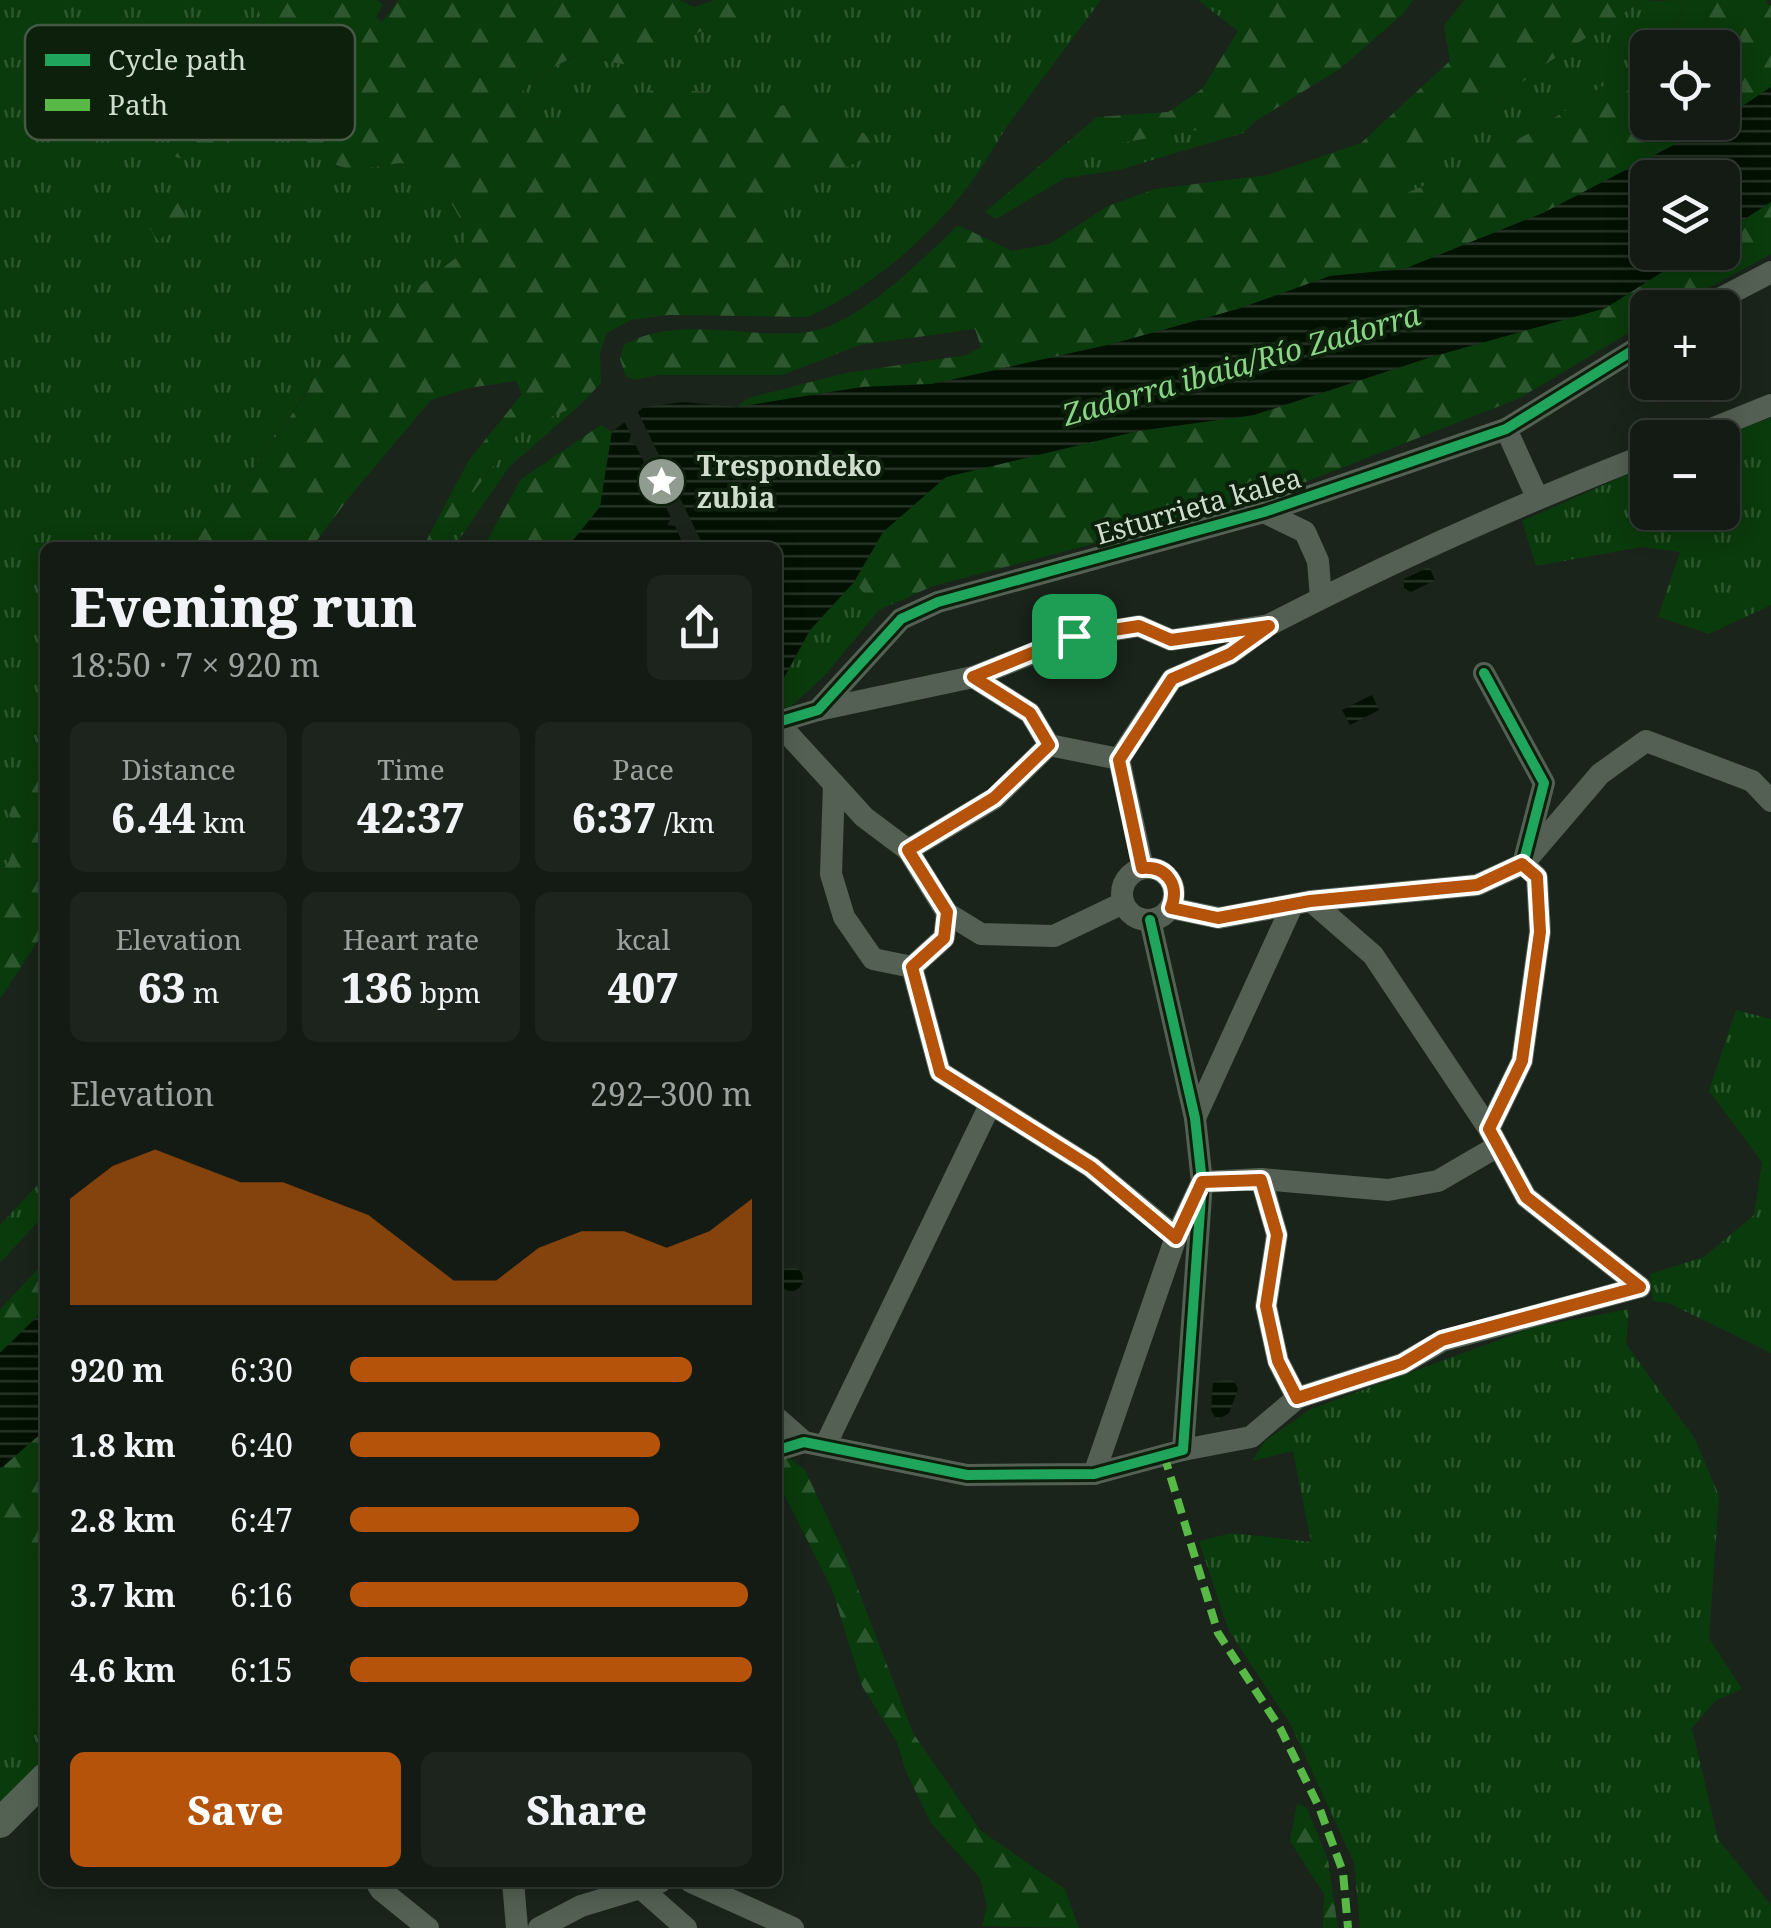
<!DOCTYPE html>
<html lang="en">
<head>
<meta charset="utf-8">
<style>
	:root { --surface:#141b14; --page:#1d241d; --text:#f1f3f6; --muted:#9da1a0; --line:#333934; --accent:#b45309 }
	body { margin:0; font-family:"Noto Serif",serif; background:var(--page); color:var(--text); height:100vh; display:flex; flex-direction:column; font-size:38px; white-space:nowrap }
	* { box-sizing:border-box; margin:0 }
	p { font-size:32px; color:var(--muted) }
	.icon { flex:none; width:55px; height:55px; fill:none; stroke:currentColor; stroke-width:2; stroke-linecap:round; stroke-linejoin:round }
	.map { position:relative; flex:1; overflow:hidden }
	.details { position:absolute; left:40px; top:542px; width:742px; height:1345px; display:flex; flex-direction:column; background:var(--surface); border-radius:15px; box-shadow:0 5px 25px #0003,0 0 0 2px var(--line) }
	.details>* { flex:none }
	.controls { position:absolute; left:1630px; top:30px; display:grid; gap:20px }
	.controls a { display:grid; place-items:center; width:110px; height:110px; border-radius:15px; background:var(--surface); box-shadow:0 5px 25px #0003,0 0 0 2px var(--line); font-size:50px }
	.pin { position:absolute; display:grid; place-items:center; width:85px; height:85px; color:#fff; margin:-42px; border-radius:20px; box-shadow:0 5px 15px #0006 }
	.round { display:grid; place-items:center; flex:none; width:105px; height:105px; border-radius:15px; background:var(--page) }
	.summary { display:flex; align-items:center; justify-content:space-between; height:170px; padding:0 30px }
	h1 { font-size:55px; font-weight:800; line-height:75px }
	.stats { display:grid; grid-template-columns:repeat(3,1fr); gap:15px; height:170px; padding:10px 30px }
	.stats div { display:grid; align-content:center; border-radius:15px; background:var(--page); text-align:center }
	.stats b { font-size:42px; font-weight:800 }
	.stats small { font-size:28px; font-weight:400 }
	.stats p { font-size:28px }
	.chart { height:280px; padding:20px 30px }
	.chart p { display:flex; justify-content:space-between }
	.chart svg { width:100%; height:180px; margin-top:10px; fill:var(--accent); opacity:.7 }
	.button { display:flex; gap:20px; margin-top:auto; padding:20px 30px }
	.button a { flex:1; height:115px; border-radius:15px; background:var(--accent); color:#fff; font-size:40px; font-weight:800; line-height:115px; text-align:center }
	.button a+a { background:var(--page); color:var(--text) }
	ul { padding:0 30px; list-style:none; font-size:32px }
	li { display:grid; grid-template-columns:160px 120px 1fr; align-items:center; height:75px }
	li i { height:25px; border-radius:12px; background:var(--accent) }
	.map>svg:first-child { display:block }
</style>
</head>
<body>
<div class="map">
<svg width="1771" height="1928" viewBox="0 0 1771 1928">
	<defs>
		<pattern id="grass-tufts" width="24" height="20" patternUnits="userSpaceOnUse" patternTransform="scale(2.5)"><rect width="24" height="20" fill="#0a3b0c"/><path d="M3 7l-1-3M5 7V3M7 7l1-3M15 17l-1-3M17 17v-4M19 17l1-3" fill="none" stroke="#2d572e"/></pattern>
		<pattern id="forest-firs" width="22" height="20" patternUnits="userSpaceOnUse" patternTransform="scale(2.5)"><rect width="22" height="20" fill="#0a3b0c"/><path d="M5 1l3.5 6h-7zM16 11l3.5 6h-7z" fill="#2d572e"/></pattern>
		<pattern id="water-rules" width="6" height="5" patternUnits="userSpaceOnUse" patternTransform="scale(2.5)"><rect width="6" height="5" fill="#021102"/><path d="M0 2.5h6" fill="none" stroke="#263326"/></pattern>
	</defs>
	<rect width="100%" height="100%" fill="#1a241a"/>
	<g fill="url(#grass-tufts)">
		<path d="M0,0H255L272,48L264,60L225,54L200,55L177,46L152,24C149,60 133,59 100,62L160,95L179,101L188,117L169,155L187,159C186,134 202,106 218,86L235,91L280,135L296,131L326,161L350,170L401,163L435,174L467,231L461,254L359,333L338,361L314,370L309,389L234,496L187,547L45,548V739L9,815L18,832L9,861L0,874Z"/>
		<path d="M746,0H1101C1072,39 1043,78 1014,117C996,141 982,170 963,193C923,243 866,290 808,317L770,211L792,180L826,177L876,152L864,133L823,122L790,103L764,111L743,95L658,88L572,121L528,122L515,101L531,79L576,56L634,66L663,54L699,32L740,24L751,8Z"/>
		<path d="M1198,0H1237L1238,31Z"/>
		<path d="M1643,0L1684,2C1677,25 1676,47 1648,48L1647,56C1569,110 1488,164 1398,196L1387,179L1471,124L1540,68Z"/>
		<path d="M1097,117L1090,130L1108,144L1257,120L1243,133L1119,170L1065,178L996,219L985,212Z"/>
		<path d="M580,405L509,467L454,547L443,548L469,498L521,429Z"/>
		<path d="M1771,418V605L1709,634L1658,617L1680,552L1641,547L1536,566L1522,521L1647,466L1648,512H1722V438L1717,437Z"/>
		<path d="M854,582L879,610L825,675L786,711L780,686L810,630Z"/>
		<path d="M1736,1010L1771,1019V1353L1668,1303L1653,1301L1650,1274L1704,1257L1754,1215L1762,1162L1709,1091Z"/>
		<path d="M45,1177V1214L0,1263V1225Z"/>
		<path d="M1629,1309L1626,1344L1695,1439L1719,1496L1709,1638L1742,1689L1715,1701L1692,1728L1718,1839L1771,1905V1928H1360L1354,1863L1292,1727L1228,1629L1199,1541L1232,1533L1311,1542L1293,1451L1252,1461L1265,1441L1311,1409L1534,1327Z"/>
		<path d="M45,1702V1759L0,1806V1735Z"/>
	</g>
	<g fill="url(#forest-firs)">
		<path d="M255,0H377L383,5L376,17L382,22L399,0H679L694,7L715,0H746L752,8L740,24L699,32L663,54L634,66L575,56L531,79L515,102L528,122L572,121L658,88L743,95L764,111L790,103L823,122L864,133L877,152L826,177L792,180L770,211L808,317L669,315L631,320L607,333L600,352L601,383L580,405L521,429L469,498L443,547H423L469,460L522,394L516,381L469,388L431,400L351,495L312,547H187L234,496L309,390L314,370L338,361L358,333L461,254L467,231L435,174L401,163L350,170L326,161L296,132L281,136L235,91L218,87L205,103L227,115L226,142L202,148L187,147V160L168,155L187,117L179,101L160,95L131,102L99,82L87,69L144,52L152,40V24H168L177,46C204,56 235,58 264,60L272,48Z"/>
		<path d="M1237,0H1413L1404,13L1341,68L1257,120L1108,145L1090,130L1097,117L1168,112L1202,89L1238,31Z"/>
		<path d="M1464,0H1643L1540,68L1471,124L1388,179L1398,196C1488,164 1569,110 1647,56L1648,122L1716,123L1543,213L1404,269L1330,276L1238,309L1112,344L932,384L862,387L737,407L748,398L846,373L967,355L981,347L975,329L860,345L782,375H657L636,380L626,377L620,359L624,345C677,314 749,340 808,332C858,325 923,259 958,225L1012,251L1049,244L1108,206L1155,189L1267,175L1361,143L1450,61L1444,26Z"/>
		<path d="M1661,0H1767L1766,3L1771,5V87L1723,119L1722,48H1660L1674,38L1684,3Z"/>
		<path d="M172,192L182,197L186,217L158,241L142,216L154,203Z"/>
		<path d="M1771,202V254L1674,307L1648,308L1647,322L1520,398L1260,500L933,586L879,610L854,582L883,532L946,477L1138,431L1254,415L1431,357L1605,308L1692,253L1722,252L1723,233Z"/>
		<path d="M601,425L612,432L600,507L567,547L483,548L521,479Z"/>
		<path d="M45,739V930L0,999V874L9,861L18,832L9,815Z"/>
		<path d="M45,1261V1309L0,1353V1310Z"/>
		<path d="M45,1430V1573L22,1542L0,1553V1469Z"/>
		<path d="M788,1457L805,1470L845,1555L913,1733L980,1830L1065,1889L1079,1928L982,1926L987,1906L980,1878L931,1823L906,1772L897,1742L862,1686L832,1589L778,1482V1461Z"/>
		<path d="M1297,1803L1307,1808L1328,1860L1338,1928H1323L1324,1894L1290,1841Z"/>
	</g>
	<path fill="#0a3b0c" d="M22,1541L45,1573V1702L0,1735V1553Z"/>
	<g fill="url(#water-rules)">
		<path d="M1771,87V202L1723,233L1722,178H1648V252L1692,253L1606,308L1431,357L1254,415L1138,431L946,477L883,532L854,582L810,630L778,688V548H567L600,507L612,432L644,407L683,402L737,407L862,387L932,384L1112,344L1238,309L1330,276L1404,269L1543,213L1716,123L1722,122L1723,119Z"/>
		<path d="M1429,567L1435,580L1411,592L1404,588V579Z"/>
		<path d="M1372,695L1379,710L1350,725L1342,710Z"/>
		<circle cx="791" cy="1279" r="12"/>
		<path d="M45,1309V1430L0,1469V1353Z"/>
		<path d="M1224,1380L1234,1381L1238,1389L1229,1413L1217,1420L1211,1410L1213,1382Z"/>
	</g>
	<path fill="#1a241a" d="M636,408L704,547H684L675,526L667,525L671,518L662,499L653,498L658,490L649,471L639,470L644,462L635,444L628,443L631,435L622,417Z"/>
	<g fill="none" stroke-linecap="round" stroke-linejoin="round">
		<g stroke="#546053" stroke-width="22">
			<path d="M1702,308L1771,272"/>
			<path d="M1506,429L1537,497"/>
			<path d="M1689,438L1771,405"/>
			<path d="M1264,512L1305,532L1318,561L1321,598"/>
			<path d="M1269,625C1392,561 1518,505 1648,454"/>
			<path d="M1484,673L1544,783L1523,864L1537,877L1540,932L1522,1061L1489,1129L1526,1197L1640,1287"/>
			<path d="M973,677L1030,713L1049,745L1119,759"/>
			<path d="M818,710L973,677L1074,637L1139,626L1171,640L1269,625L1230,654L1172,679L1119,759"/>
			<path d="M778,722L818,710L901,619L938,602L1264,512L1506,429L1648,341"/>
			<path d="M778,723L834,784L831,874L844,917L873,959L912,967L944,938L947,913"/>
			<path d="M1119,759L1143,868"/>
			<path d="M834,784L864,817L908,850L947,913L981,934L1054,936L1123,903"/>
			<path d="M908,850L995,798L1049,745"/>
			<circle cx="1148" cy="894" r="26"/>
			<path d="M1311,901L1477,885L1523,864L1600,774L1646,741L1752,781L1771,801"/>
			<path d="M1171,908L1219,918L1311,901L1373,955L1489,1129"/>
			<path d="M912,967L940,1072L1091,1167L1176,1237"/>
			<path d="M1195,1118L1292,906"/>
			<path d="M1261,1179L1277,1235L1266,1306L1278,1361L1297,1398"/>
			<path d="M778,1419L804,1442"/>
			<path d="M825,1446L990,1105"/>
			<path d="M778,1450L804,1442L967,1475L1094,1474L1183,1450L1202,1182L1195,1118L1150,920"/>
			<path d="M1183,1450L1251,1437L1297,1398L1402,1364L1442,1341L1640,1287"/>
			<path d="M1094,1474L1176,1237L1202,1182L1261,1179L1388,1190L1438,1181L1498,1146"/>
			<path d="M376,1882L381,1890L428,1928"/>
			<path d="M513,1882L517,1928"/>
			<path d="M691,1882L793,1928"/>
			<path d="M643,1890L686,1928"/>
			<path d="M539,1928L581,1906L660,1882"/>
		</g>
		<path stroke="#546254" stroke-width="30" d="M0,1823L45,1778"/>
		<path stroke="#58b947" stroke-width="8" stroke-dasharray="15 8" stroke-linecap="butt" d="M1164,1455L1218,1633L1280,1728L1319,1807L1343,1872L1348,1928"/>
		<defs>
			<g id="cycleway">
				<path d="M1484,673L1544,783L1523,864L1537,877L1540,932L1522,1061L1489,1129L1526,1197L1640,1287"/>
				<path d="M778,722L818,710L901,619L938,602L1264,512L1506,429L1648,341"/>
				<path d="M778,1450L804,1442L967,1475L1094,1474L1183,1450L1202,1182L1195,1118L1150,920"/>
			</g>
		</defs>
		<use href="#cycleway" stroke="#0c200b" stroke-width="16"/>
		<use href="#cycleway" stroke="#20a55d" stroke-width="10"/>
	</g>
	<g fill="none" stroke-linecap="round" stroke-linejoin="round">
		<defs>
			<path id="route" d="M1139,626L1171,640L1269,626L1230,654L1172,679L1119,760L1142,868C1167,866 1180,885 1171,908L1218,918L1310,901L1477,885L1522,864L1537,877L1540,932L1522,1061L1489,1129L1526,1197L1640,1287L1442,1340L1402,1364L1297,1398L1278,1361L1266,1306L1277,1235L1261,1180L1202,1182L1176,1238L1091,1167L940,1072L912,967L944,938L947,912L908,850L994,798L1049,745L1030,713L973,677L1074,636Z"/>
		</defs>
		<use href="#route" stroke="#fff" stroke-width="20"/>
		<use href="#route" stroke="#b45309" stroke-width="12"/>
	</g>
	<defs>
		<symbol id="sight-disc" viewBox="-11 -11 22 22"><circle r="9.5" fill="#909c8f" stroke="#0c200b"/><path d="M0-6L1.8-2.2L6-1.7L2.9 1.2L3.7 5.4L0 3.3L-3.7 5.4L-2.9 1.2L-6-1.7L-1.8-2.2Z" fill="#fff"/></symbol>
	</defs>
	<g fill-rule="evenodd">
		<use href="#sight-disc" x="634" y="454" width="55" height="55"/>
	</g>
	<g text-anchor="middle" dominant-baseline="central" stroke-width="8" stroke-linejoin="round" paint-order="stroke">
		<g font-size="28" font-weight="bold" fill="#cfdcce" stroke="#0c200b" text-anchor="start">
			<text x="697" y="465">Trespondeko<tspan x="697" dy="32">zubia</tspan></text>
		</g>
		<g font-size="28" fill="#cfdcce" stroke="#0c200b">
			<text transform="translate(1198 505) rotate(-16)">Esturrieta kalea</text>
		</g>
		<g font-size="30" font-style="italic" fill="#8ad486" stroke="#0c200b">
			<text transform="translate(1241 364) rotate(-16)">Zadorra ibaia/Río Zadorra</text>
		</g>
	</g>
	<rect x="25" y="25" width="330" height="115" rx="15" fill="#0c200b" stroke="#465846" stroke-width="2.5"/>
	<rect x="45" y="54" width="45" height="12" fill="#20a55d"/>
	<rect x="45" y="99" width="45" height="12" fill="#58b947"/>
	<g font-size="28" fill="#cfdcce">
		<text x="108" y="70">Cycle path</text>
		<text x="108" y="115">Path</text>
	</g>
</svg>
<div class="controls">
<a><svg class="icon" aria-label="locate" viewBox="0 0 24 24"><circle cx="12" cy="12" r="6"/><path d="M12 2v4M12 18v4M2 12h4M18 12h4"/></svg></a>
<a><svg class="icon" aria-label="layers" viewBox="0 0 24 24"><path d="M12 4l9 5-9 5-9-5zM3 14l9 5 9-5"/></svg></a>
<a>+</a>
<a>−</a>
</div>
<div class="pin" style="left:1074px;top:636px;background:#1e9e55"><svg class="icon" aria-label="arrive" viewBox="0 0 24 24"><path d="M6 21V4h12l-3 4 3 4H6"/></svg></div>
<section class="details">
<div class="summary"><div><h1>Evening run</h1><p>18:50 · 7 × 920 m</p></div><a class="round"><svg class="icon" aria-label="share" viewBox="0 0 24 24"><path d="M12 15V3M7 8l5-5 5 5M5 13v7h14v-7"/></svg></a></div>
<div class="stats">
<div><p>Distance</p><b>6.44<small> km</small></b></div>
<div><p>Time</p><b>42:37</b></div>
<div><p>Pace</p><b>6:37<small> /km</small></b></div>
</div>
<div class="stats">
<div><p>Elevation</p><b>63<small> m</small></b></div>
<div><p>Heart rate</p><b>136<small> bpm</small></b></div>
<div><p>kcal</p><b>407</b></div>
</div>
<div class="chart"><p><span>Elevation</span>292–300 m</p>
<svg viewBox="0 0 160 44" preserveAspectRatio="none"><path d="M0 44V18L10 10L20 6L30 10L40 14L50 14L60 18L70 22L80 30L90 38L100 38L110 30L120 26L130 26L140 30L150 26L160 18V44z"/></svg>
</div>
<ul>
<li><b>920 m</b>6:30<i style="width:85%"></i></li>
<li><b>1.8 km</b>6:40<i style="width:77%"></i></li>
<li><b>2.8 km</b>6:47<i style="width:72%"></i></li>
<li><b>3.7 km</b>6:16<i style="width:99%"></i></li>
<li><b>4.6 km</b>6:15<i style="width:100%"></i></li>
</ul>
<div class="button"><a>Save</a><a>Share</a></div>
</section>
</div>
</body>
</html>
